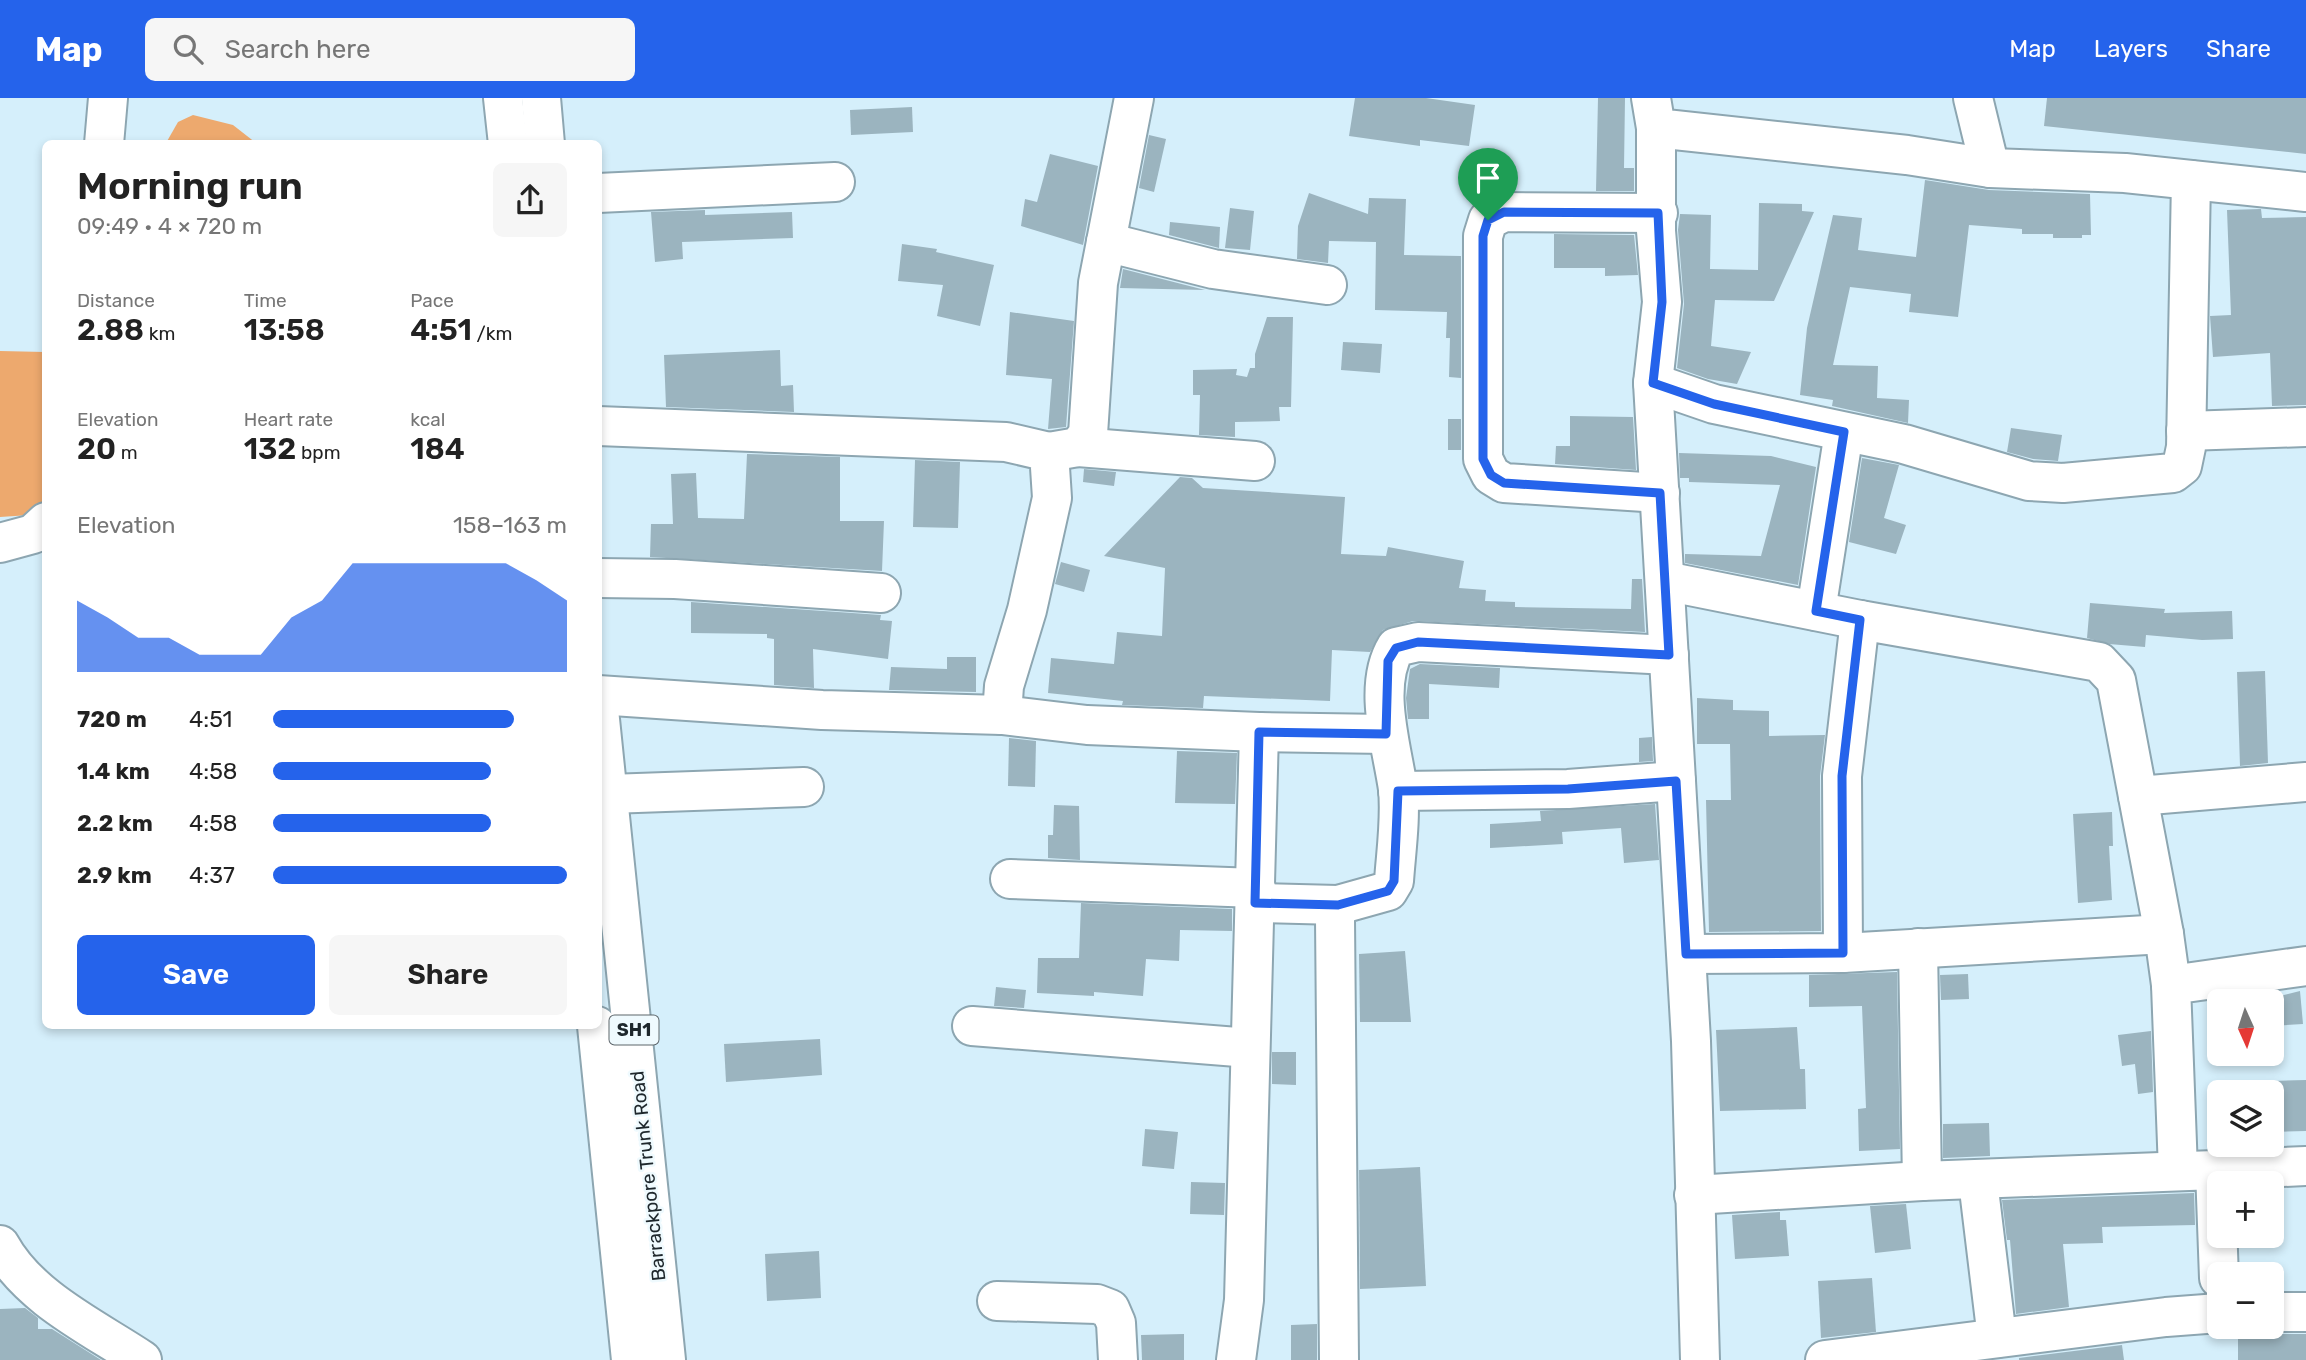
<!DOCTYPE html>
<html lang="en">
<head>
<meta charset="utf-8">
<style>
	:root { --surface:#fff; --page:#f6f6f6; --text:#222; --muted:#767676; --accent:#2563eb }
	body { margin:0; font-family:Rubik,sans-serif; background:var(--page); color:var(--text); height:100vh; display:flex; flex-direction:column; font-size:26px; white-space:nowrap }
	* { box-sizing:border-box; margin:0 }
	p { font-size:23px; color:var(--muted) }
	.icon { flex:none; width:38px; height:38px; fill:none; stroke:currentColor; stroke-width:2; stroke-linecap:round; stroke-linejoin:round }
	.map { position:relative; flex:1; overflow:hidden }
	.panel { position:absolute; left:42px; top:42px; width:560px; height:889px; display:flex; flex-direction:column; background:var(--surface); border-radius:10px; box-shadow:0 4px 10px #0003 }
	.panel>* { flex:none }
	.needle { width:46px; rotate:177deg }
	.fabs { position:absolute; left:2207px; top:891px; display:grid; gap:14px }
	.fabs a { display:grid; place-items:center; width:77px; height:77px; border-radius:10px; background:var(--surface); box-shadow:0 4px 10px #0003; font-size:35px }
	.pin { position:absolute; display:grid; place-items:center; width:60px; height:60px; color:#fff; margin:-72px -30px; border-radius:50% 50% 50% 0; rotate:-45deg; box-shadow:0 0 7px #0007 }
	.pin .icon { rotate:45deg }
	.round { display:grid; place-items:center; flex:none; width:74px; height:74px; border-radius:10px; background:var(--page) }
	.summary { display:flex; align-items:center; justify-content:space-between; height:119px; padding:0 35px }
	h1 { font-size:38px; font-weight:600; line-height:52px }
	.stats { display:grid; grid-template-columns:repeat(3,1fr); gap:10px; height:119px; padding:7px 35px }
	.stats div { display:grid; align-content:center }
	.stats b { font-size:30px; font-weight:600 }
	.stats small { font-size:19px; font-weight:400 }
	.stats p { font-size:19px }
	.chart { height:196px; padding:14px 35px }
	.chart p { display:flex; justify-content:space-between }
	.chart svg { width:100%; height:126px; margin-top:7px; fill:var(--accent); opacity:.7 }
	.primary-button { display:flex; gap:14px; margin-top:auto; padding:14px 35px }
	.primary-button a { flex:1; height:80px; border-radius:10px; background:var(--accent); color:#fff; font-size:28px; font-weight:600; line-height:80px; text-align:center }
	.primary-button a+a { background:var(--page); color:var(--text) }
	ul { padding:0 35px; list-style:none; font-size:23px }
	li { display:grid; grid-template-columns:112px 84px 1fr; align-items:center; height:52px }
	li i { height:18px; border-radius:9px; background:var(--accent) }
	header { display:flex; align-items:center; gap:42px; box-sizing:border-box; height:98px; padding:0 35px; background:var(--accent); color:#fff }
	header strong { font-size:33px }
	nav { display:flex; gap:38px; margin-inline-start:auto; font-size:24px }
	.search { width:490px; height:63px; background:var(--page); display:flex; align-items:center; gap:18px; box-sizing:border-box; padding:0 24px; border-radius:10px; color:var(--muted); font-size:26px }
	.map>svg:first-child { display:block }
</style>
</head>
<body>
<header>
<strong>Map</strong>
<div class="search"><svg class="icon" aria-label="search" viewBox="0 0 24 24"><circle cx="10" cy="10" r="6"/><path d="M15 15l6 6"/></svg>Search here</div>
<nav><a>Map</a><a>Layers</a><a>Share</a></nav>
</header>
<div class="map">
<svg width="2306" height="1262" viewBox="0 0 2306 1262">
	<rect width="100%" height="100%" fill="#d5effb"/>
	<g fill="#eda96e">
		<path d="M193,17L233,27L256,45H166L178,24Z"/>
		<path d="M0,253L45,254V416L0,419Z"/>
	</g>
	<g fill="#9bb4bf">
		<path d="M1355,0H1426L1475,7L1469,48L1420,42V48L1349,38Z"/>
		<path d="M1598,0H1625L1624,70H1634V93H1596Z"/>
		<path d="M2047,0H2306V56L2044,28Z"/>
		<path d="M912,9L913,34L851,37L850,12Z"/>
		<path d="M1149,37L1166,41L1154,94L1139,90Z"/>
		<path d="M1050,56L1098,68L1083,147L1021,128L1025,101L1037,104Z"/>
		<path d="M1925,82L1989,92L2090,96L2091,137H2082V140H2053V136H2022V131L1969,127L1958,219L1909,214L1911,196L1850,189L1833,267L1878,268L1877,300L1909,302L1908,325L1832,308L1833,302L1800,297L1807,230L1833,117L1862,120L1858,152L1916,159Z"/>
		<path d="M1309,95L1368,116L1369,100L1406,101L1404,157L1461,158V280L1449,279L1450,240H1446L1447,214L1375,212L1376,144L1329,143L1328,165L1297,161L1298,128Z"/>
		<path d="M1759,105L1802,106V113L1814,114L1774,203L1715,202L1711,248L1751,254L1737,286L1708,281L1677,270L1684,206L1678,132L1680,116L1711,117L1710,171L1758,172Z"/>
		<path d="M1230,110L1254,113L1250,152L1225,150Z"/>
		<path d="M2261,111L2262,120L2306,119V307L2272,308L2270,255L2213,259L2210,218L2231,217L2227,112Z"/>
		<path d="M705,112V117L792,114L793,140L682,144L683,161L655,164L651,114Z"/>
		<path d="M1170,124L1220,129L1219,150L1169,137Z"/>
		<path d="M1554,136L1634,137L1638,177L1605,178V170H1554Z"/>
		<path d="M902,146L937,151L936,154L994,167L980,228L937,218L943,187L898,183Z"/>
		<path d="M1123,171L1205,192L1120,190Z"/>
		<path d="M1010,214L1074,223L1066,329L1048,331L1052,281L1006,277Z"/>
		<path d="M1267,219H1293L1291,309H1279L1280,323L1235,324V339L1199,337L1200,297H1193V272L1237,271L1236,277L1247,279L1250,270H1255V256Z"/>
		<path d="M1343,244L1382,246L1380,275L1341,272Z"/>
		<path d="M780,252L781,288L793,287L794,314L666,309L664,257Z"/>
		<path d="M1570,318L1633,319L1636,372L1555,366L1556,348H1570Z"/>
		<rect x="1448" y="321" width="13" height="31"/>
		<path d="M2011,330L2062,337L2058,363L2033,361L2007,354Z"/>
		<path d="M1679,355L1771,358L1816,369L1798,487L1685,465V456L1761,458L1780,387L1689,384V380H1680Z"/>
		<path d="M747,356L840,359V423H884L882,473L650,459L651,426H673L671,376L696,375L698,420L744,421Z"/>
		<path d="M1862,360L1899,367L1884,420L1906,427L1896,456L1849,444Z"/>
		<path d="M915,362L960,364L958,430L913,429Z"/>
		<path d="M1084,371L1116,374L1114,388L1083,384Z"/>
		<path d="M1180,379L1192,380L1203,390L1345,399L1341,456L1386,458L1388,449L1464,463L1459,490L1486,492L1485,503L1515,504V509L1631,511L1632,481H1642L1645,534L1413,523L1383,532L1370,554L1332,552L1330,603L1204,598L1203,610L1122,607L1123,603L1048,595L1051,560L1114,566L1117,534L1162,538L1165,470L1104,458Z"/>
		<path d="M1061,464L1090,472L1084,494L1055,486Z"/>
		<path d="M691,504L881,517L880,522L892,523L888,561L813,551L814,590L774,587V541L767,540V536L691,535Z"/>
		<path d="M2090,505L2165,511L2164,515L2232,513L2233,541L2202,542L2146,537L2145,549L2109,546L2087,540Z"/>
		<path d="M947,559H976V594L889,592L891,569L947,571Z"/>
		<path d="M1420,566L1500,570L1499,590L1429,586V621H1408L1406,600L1410,571Z"/>
		<path d="M2265,573L2268,665L2240,668L2237,574Z"/>
		<path d="M1697,600L1733,602V612L1769,613V638L1825,637L1820,678L1821,833L1709,834L1706,702H1731L1730,646H1697Z"/>
		<path d="M1652,639L1653,663L1639,664V640Z"/>
		<path d="M1009,640L1036,643L1035,689L1008,688Z"/>
		<path d="M1177,653L1237,655L1235,706L1175,705Z"/>
		<path d="M1655,706L1659,762L1624,765L1621,730L1562,734L1563,746L1490,750V726L1541,723L1540,713Z"/>
		<path d="M1054,707L1079,708L1080,762L1048,760V737H1053Z"/>
		<path d="M2112,714L2113,748H2109L2112,802L2078,805L2073,716Z"/>
		<path d="M1081,805L1232,811V833L1180,832L1179,863L1146,861L1143,898L1094,894V898L1037,895L1038,860H1079Z"/>
		<path d="M1405,853L1411,924H1360L1359,856Z"/>
		<path d="M1897,874L1900,1051L1859,1053L1858,1011L1866,1010L1862,908L1809,909V877Z"/>
		<path d="M1968,876L1969,901L1941,902L1940,877Z"/>
		<path d="M996,889L1026,892L1024,910L994,908Z"/>
		<path d="M2300,893L2303,926L2272,928V900Z"/>
		<path d="M1797,929L1800,971H1805L1806,1011L1720,1013L1716,932Z"/>
		<path d="M2151,933L2153,994L2138,996L2135,966L2122,968L2118,937Z"/>
		<path d="M820,941L822,977L726,984L724,946Z"/>
		<path d="M1272,954H1296V987L1272,986Z"/>
		<path d="M2306,982V1033L2272,1034V983Z"/>
		<path d="M1989,1025L1990,1058L1943,1060V1026Z"/>
		<path d="M1145,1031L1178,1034L1174,1071L1142,1068Z"/>
		<path d="M1420,1069L1426,1188L1360,1191L1359,1072Z"/>
		<path d="M1191,1084L1225,1085L1224,1117L1190,1116Z"/>
		<path d="M2194,1095L2195,1127L2102,1129L2103,1145L2063,1146L2069,1209L2016,1216L2010,1142H2007L2002,1102Z"/>
		<path d="M1906,1106L1911,1151L1875,1155L1870,1108Z"/>
		<path d="M1780,1114V1122H1786L1789,1158L1735,1161L1732,1117Z"/>
		<path d="M819,1153L821,1200L767,1203L765,1156Z"/>
		<path d="M1872,1180L1876,1234L1821,1240L1818,1183Z"/>
		<path d="M25,1210L38,1220V1231H52L101,1262H0V1211Z"/>
		<path d="M1317,1226V1262H1291V1227Z"/>
		<path d="M2238,1228H2256L2272,1236H2306V1262H2238Z"/>
		<path d="M1184,1236V1262H1142L1141,1237Z"/>
		<path d="M2122,1247L2124,1262H2019V1260Z"/>
	</g>
	<g fill="none" stroke-linecap="round" stroke-linejoin="round">
		<defs>
			<g id="minor">
				<path d="M1651,0L1656,30L1907,57L1990,70L2125,75L2306,94"/>
				<path d="M1973,0L1990,70"/>
				<path d="M1656,30V133L1662,204L1653,285L1691,943L1700,1262"/>
				<path d="M104,46L108,0"/>
				<path d="M598,95L835,84"/>
				<path d="M1658,115L1504,114L1488,122L1483,138V361L1491,377L1504,385L1660,395"/>
				<path d="M1106,144L1213,171L1327,187"/>
				<path d="M1653,285L1714,306L1904,346L2029,383L2063,385L2173,375L2182,368L2186,349L2191,82"/>
				<path d="M598,328L1006,344L1049,354L1052,400L1027,512L1004,588L1002,617"/>
				<path d="M2186,333L2306,329"/>
				<path d="M1078,349L1255,363"/>
				<path d="M1049,354L1078,349L1088,336L1098,185L1134,0"/>
				<path d="M0,445L33,436L46,424"/>
				<path d="M598,480L675,481L881,495"/>
				<path d="M1665,483L1860,522"/>
				<path d="M1816,513L1844,334"/>
				<path d="M598,597L822,612L1002,617L1087,627L1259,634L1244,1202L1236,1262"/>
				<path d="M1259,634L1386,636"/>
				<path d="M1398,693L1568,691L1676,683"/>
				<path d="M609,696L804,689"/>
				<path d="M2138,698L2306,684"/>
				<path d="M1010,781L1256,790"/>
				<path d="M1255,805L1338,807"/>
				<path d="M1918,850L1922,1083"/>
				<path d="M1843,855L1842,678L1860,522L2099,564L2116,582L2164,836L2171,887"/>
				<path d="M1687,856L1843,855L2164,836"/>
				<path d="M972,928L1250,950"/>
				<path d="M2178,1072L2171,887L2306,868"/>
				<path d="M2215,1072L2306,1068"/>
				<path d="M1978,1083L1997,1240"/>
				<path d="M1694,1097L1922,1083L2215,1072L2219,1180"/>
				<path d="M0,1147C29,1200 94,1230 142,1262"/>
				<path d="M997,1203L1097,1206L1110,1211L1116,1225L1118,1262"/>
				<path d="M2272,1214H2306"/>
				<path d="M1339,1262L1335,821L1338,807L1388,793L1394,783C1396,754 1401,721 1398,691C1392,649 1372,588 1396,549L1418,544L1669,557"/>
				<path d="M1825,1262L2166,1219L2219,1215"/>
			</g>
			<g id="major">
				<path d="M503,0L508,46"/>
				<path d="M541,0L545,46"/>
				<path d="M598,602L666,1262"/>
				<path d="M597,928L631,1262"/>
			</g>
		</defs>
		<use href="#minor" stroke="#8da6b1" stroke-width="42"/>
		<use href="#major" stroke="#8da6b1" stroke-width="42"/>
		<use href="#minor" stroke="#fff" stroke-width="38"/>
		<use href="#major" stroke="#fff" stroke-width="38"/>
	</g>
	<g fill="none" stroke-linecap="round" stroke-linejoin="round">
		<defs>
			<path id="route" d="M1504,114L1658,115L1662,204L1653,285L1714,306L1844,334L1816,513L1860,522L1842,678L1843,855L1686,856L1676,683L1568,691L1398,693L1394,783L1388,793L1338,807L1255,805L1259,634L1386,636L1388,563L1396,550L1418,544L1669,557L1660,395L1504,385L1491,377L1483,361V138L1488,122Z"/>
		</defs>
		<use href="#route" stroke="#fff" stroke-width="14"/>
		<use href="#route" stroke="#2563eb" stroke-width="9"/>
	</g>
	<g text-anchor="middle" dominant-baseline="central" stroke-width="5" stroke-linejoin="round" paint-order="stroke">
		<rect fill="#effafe" stroke="#5d666b" stroke-width="2" x="609.5" y="917.5" width="49" height="29" rx="5"/>
		<g font-size="18" font-weight="bold" fill="#1e272c">
			<text x="634" y="932">SH1</text>
		</g>
		<g font-size="19" fill="#1e272c" stroke="#effafe">
			<text transform="translate(648 1078) rotate(-96)">Barrackpore Trunk Road</text>
		</g>
	</g>
</svg>
<div class="fabs">
<a><svg class="needle" viewBox="-14 -14 28 28"><path d="M0-13l5 13h-10z" fill="#e53935"/><path d="M0 13l5-13h-10z" fill="#767676"/></svg></a>
<a><svg class="icon" aria-label="layers" viewBox="0 0 24 24"><path d="M12 4l9 5-9 5-9-5zM3 14l9 5 9-5"/></svg></a>
<a>+</a>
<a>−</a>
</div>
<div class="pin" style="left:1488px;top:122px;background:#1e9e55"><svg class="icon" aria-label="arrive" viewBox="0 0 24 24"><path d="M6 21V4h12l-3 4 3 4H6"/></svg></div>
<section class="panel">
<div class="summary"><div><h1>Morning run</h1><p>09:49 · 4 × 720 m</p></div><a class="round"><svg class="icon" aria-label="share" viewBox="0 0 24 24"><path d="M12 15V3M7 8l5-5 5 5M5 13v7h14v-7"/></svg></a></div>
<div class="stats">
<div><p>Distance</p><b>2.88<small> km</small></b></div>
<div><p>Time</p><b>13:58</b></div>
<div><p>Pace</p><b>4:51<small> /km</small></b></div>
</div>
<div class="stats">
<div><p>Elevation</p><b>20<small> m</small></b></div>
<div><p>Heart rate</p><b>132<small> bpm</small></b></div>
<div><p>kcal</p><b>184</b></div>
</div>
<div class="chart"><p><span>Elevation</span>158–163 m</p>
<svg viewBox="0 0 160 44" preserveAspectRatio="none"><path d="M0 44V19L10 25L20 32L30 32L40 38L50 38L60 38L70 25L80 19L90 6L100 6L110 6L120 6L130 6L140 6L150 12L160 19V44z"/></svg>
</div>
<ul>
<li><b>720 m</b>4:51<i style="width:82%"></i></li>
<li><b>1.4 km</b>4:58<i style="width:74%"></i></li>
<li><b>2.2 km</b>4:58<i style="width:74%"></i></li>
<li><b>2.9 km</b>4:37<i style="width:100%"></i></li>
</ul>
<div class="primary-button"><a>Save</a><a>Share</a></div>
</section>
</div>
</body>
</html>
